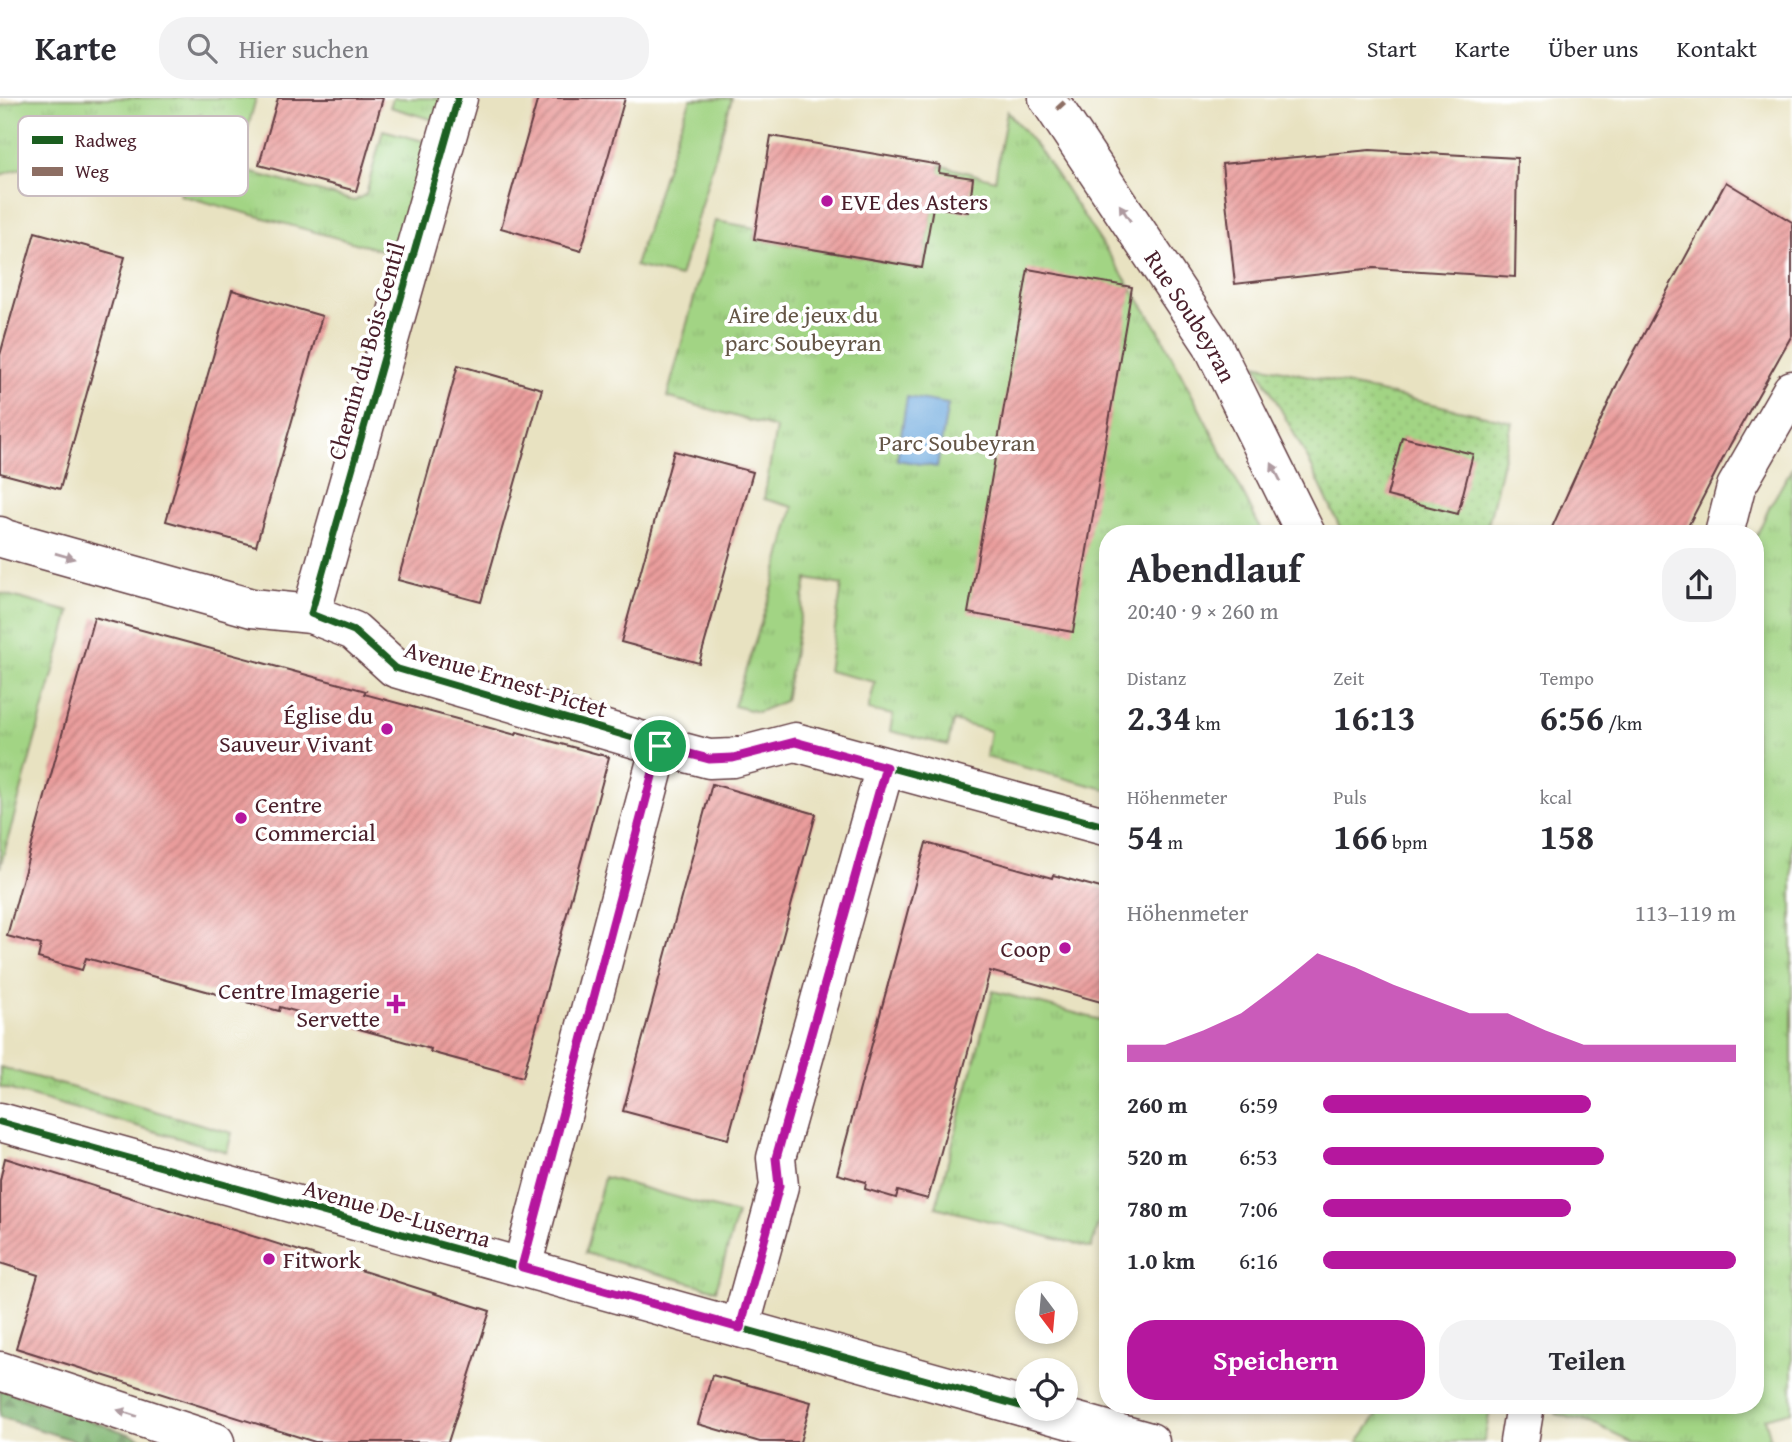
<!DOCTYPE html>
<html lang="de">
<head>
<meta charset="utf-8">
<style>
	:root { --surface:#fff; --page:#f2f2f3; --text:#2b2b33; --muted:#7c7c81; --line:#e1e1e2; --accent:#b5179e }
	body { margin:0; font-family:"Gentium Book Plus",serif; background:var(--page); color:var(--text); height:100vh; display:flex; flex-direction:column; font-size:26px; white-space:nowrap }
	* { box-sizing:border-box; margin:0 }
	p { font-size:23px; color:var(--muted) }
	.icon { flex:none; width:38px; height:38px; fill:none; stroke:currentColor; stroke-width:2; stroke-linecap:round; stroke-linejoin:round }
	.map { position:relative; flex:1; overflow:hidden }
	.drawer { position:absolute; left:1099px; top:427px; width:665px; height:889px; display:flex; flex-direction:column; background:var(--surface); border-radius:28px; box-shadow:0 4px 10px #0003 }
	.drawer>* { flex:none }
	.needle { width:46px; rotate:164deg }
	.fabs { position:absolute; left:1015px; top:1183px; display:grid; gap:14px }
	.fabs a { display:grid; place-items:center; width:63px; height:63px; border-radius:50%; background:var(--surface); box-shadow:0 4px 10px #0003; font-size:35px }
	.pin { position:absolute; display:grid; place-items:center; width:60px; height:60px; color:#fff; margin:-30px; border:4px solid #fff; border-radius:50%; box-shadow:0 2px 7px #0007 }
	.round { display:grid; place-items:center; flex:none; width:74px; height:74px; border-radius:28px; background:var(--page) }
	.summary { display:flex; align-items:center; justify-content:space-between; height:119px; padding:0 28px }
	h1 { font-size:38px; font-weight:600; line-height:52px }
	.metrics { display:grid; grid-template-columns:repeat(3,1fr); gap:10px; height:119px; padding:7px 28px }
	.metrics div { display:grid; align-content:center }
	.metrics b { font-size:35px; font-weight:600 }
	.metrics small { font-size:19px; font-weight:400 }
	.metrics p { font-size:19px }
	.chart { height:196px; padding:14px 28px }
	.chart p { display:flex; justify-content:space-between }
	.chart svg { width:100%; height:126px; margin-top:7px; fill:var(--accent); opacity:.7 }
	.button { display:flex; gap:14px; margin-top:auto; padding:14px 28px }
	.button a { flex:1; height:80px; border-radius:28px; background:var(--accent); color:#fff; font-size:28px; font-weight:600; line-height:80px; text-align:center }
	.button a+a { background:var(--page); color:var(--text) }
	ul { padding:0 28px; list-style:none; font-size:23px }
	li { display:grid; grid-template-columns:112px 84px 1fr; align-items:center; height:52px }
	li i { height:18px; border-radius:9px; background:var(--accent) }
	header { display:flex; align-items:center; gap:42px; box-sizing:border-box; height:98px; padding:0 35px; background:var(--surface); border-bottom:2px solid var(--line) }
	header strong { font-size:33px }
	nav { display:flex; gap:38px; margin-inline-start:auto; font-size:24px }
	.search { width:490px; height:63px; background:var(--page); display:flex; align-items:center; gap:18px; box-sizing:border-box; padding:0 24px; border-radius:28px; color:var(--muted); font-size:26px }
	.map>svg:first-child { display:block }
</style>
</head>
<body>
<header>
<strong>Karte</strong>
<div class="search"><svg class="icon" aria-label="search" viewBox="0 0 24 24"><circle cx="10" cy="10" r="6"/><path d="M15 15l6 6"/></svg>Hier suchen</div>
<nav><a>Start</a><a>Karte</a><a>Über uns</a><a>Kontakt</a></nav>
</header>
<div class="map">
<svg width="1792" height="1344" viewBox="0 0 1792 1344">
	<defs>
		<pattern id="grass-tufts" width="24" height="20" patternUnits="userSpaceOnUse" patternTransform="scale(1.75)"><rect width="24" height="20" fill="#a2d484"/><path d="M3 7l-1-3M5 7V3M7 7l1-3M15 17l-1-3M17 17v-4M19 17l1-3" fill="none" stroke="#8db672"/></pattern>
		<pattern id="forest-firs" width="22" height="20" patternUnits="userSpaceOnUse" patternTransform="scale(1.75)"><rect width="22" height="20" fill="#81b672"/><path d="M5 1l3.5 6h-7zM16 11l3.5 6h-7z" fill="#6c935e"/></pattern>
		<pattern id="garden-dots" width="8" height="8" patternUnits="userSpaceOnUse" patternTransform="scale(1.75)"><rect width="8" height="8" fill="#a2d484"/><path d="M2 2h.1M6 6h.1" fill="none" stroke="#8db672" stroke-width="1.8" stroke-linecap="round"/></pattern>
		<pattern id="building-hatch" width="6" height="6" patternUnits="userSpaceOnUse" patternTransform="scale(1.75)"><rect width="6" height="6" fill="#ea9d9c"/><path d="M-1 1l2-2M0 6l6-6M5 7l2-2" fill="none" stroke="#c07f7f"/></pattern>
	</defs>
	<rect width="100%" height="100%" fill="#fff"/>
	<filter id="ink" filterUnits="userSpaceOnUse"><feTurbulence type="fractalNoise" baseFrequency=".0143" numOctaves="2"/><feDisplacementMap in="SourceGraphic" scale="14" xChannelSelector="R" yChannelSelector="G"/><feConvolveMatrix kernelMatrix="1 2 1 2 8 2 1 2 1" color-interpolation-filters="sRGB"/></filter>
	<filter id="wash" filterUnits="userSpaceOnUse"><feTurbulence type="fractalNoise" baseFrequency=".00686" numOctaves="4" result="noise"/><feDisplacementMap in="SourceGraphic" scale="28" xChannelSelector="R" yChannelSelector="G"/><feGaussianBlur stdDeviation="1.57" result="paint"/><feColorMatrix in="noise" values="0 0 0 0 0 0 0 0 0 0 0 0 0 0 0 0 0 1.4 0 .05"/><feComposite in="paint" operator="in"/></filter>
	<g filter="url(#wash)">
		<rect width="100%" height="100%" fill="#e8e2c1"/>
		<g fill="url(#grass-tufts)" stroke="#767a58" stroke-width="2">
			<path d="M28,0H256L239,63L246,73L354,103L366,96L383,32L431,45L399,157L180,97L201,16L0,77V8Z"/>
			<path d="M393,0H446L434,22L390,9Z"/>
			<path d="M1007,13L1042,55L1157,229L1247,403L1263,436H1108V692L986,659L990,633L953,623L948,647L890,633L893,617L868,612L875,584L828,573L842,487L807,481L785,603L758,614L734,608L773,488L793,409L764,401L776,330L667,299L715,123L756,130L754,141L922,170L940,67L995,82Z"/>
			<path d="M1792,370V1313L1765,1320L1771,1341L1761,1344H1632L1597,1327L1556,1316L1558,1307H1755V441L1770,408Z"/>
			<path d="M0,495L70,514L0,770Z"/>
			<path d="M993,893L1108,924V1093L1091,1150L936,1109Z"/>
			<path d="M0,969L232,1035L227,1054L0,989Z"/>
			<path d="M604,1079L737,1116L716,1192L585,1155Z"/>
			<path d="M1384,1307H1491L1484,1344H1358Z"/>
		</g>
		<path fill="url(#forest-firs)" stroke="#666a4e" stroke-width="2" d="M0,1291L152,1344H78L0,1319Z"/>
		<path fill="url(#garden-dots)" stroke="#767a58" stroke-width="2" d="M1256,266L1512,324L1486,436H1343L1309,363Z"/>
		<path fill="#a2d484" stroke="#767a58" stroke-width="2" d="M732,0L680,179L635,168L677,36L691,1Z"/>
		<path fill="#6ca9de" stroke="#5b6484" stroke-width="2" d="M907,299L948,306L937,369L897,362Z"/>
		<g id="blocks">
			<g fill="url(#building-hatch)">
				<path d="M278,0H383L356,93L259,67Z"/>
				<path d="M538,0H625L581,153L501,130Z"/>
				<path d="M771,38L940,67L939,75L973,80L969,114L933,109L922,170L754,141Z"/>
				<path d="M1370,52L1517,60L1515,179L1374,170L1235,186L1222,66Z"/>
				<path d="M1726,84L1792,124V237L1730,347L1684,436H1549L1619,282Z"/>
				<path d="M35,134L125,159L60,391L0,375V257Z"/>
				<path d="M1028,171L1132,189L1073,534L968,515Z"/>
				<path d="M232,192L322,218L256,448L166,423Z"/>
				<path d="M458,267L542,291L481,504L398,482Z"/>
				<path d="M1402,339L1473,356L1458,416L1387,398Z"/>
				<path d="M674,353L753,374L699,565L621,544Z"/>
				<path d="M94,519L366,593L364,596L516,637L517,634L609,659L523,979L430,954L431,951L280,909L279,913L86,860L82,872L38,860L41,847L7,838Z"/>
				<path d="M712,686L816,716L728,1041L623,1013Z"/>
				<path d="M926,745L1052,780L1053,777L1108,792V906L990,873L928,1101L898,1093L896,1100L865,1091L866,1084L837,1076Z"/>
				<path d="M5,1060L490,1213L448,1344H315L16,1250L38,1177L0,1165V1082Z"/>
				<path d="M712,1277L811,1304L800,1344H760L698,1326Z"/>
			</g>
		</g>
	</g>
	<g filter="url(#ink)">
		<use href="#blocks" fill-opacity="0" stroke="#623c42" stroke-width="2"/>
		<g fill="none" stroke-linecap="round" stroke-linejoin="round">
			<defs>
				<g id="street">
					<path id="s1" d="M1048,0L1212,246L1306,436"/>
					<path d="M1724,436L1736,389L1792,292"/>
					<path d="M0,438L5,441L252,510L311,516L354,533L395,570L660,648L709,661L733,660L795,644L1108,729"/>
					<path d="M311,516L458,0"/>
					<path d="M0,1024L1027,1310"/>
					<path d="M522,1169L660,648"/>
					<path d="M740,1230L779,1088L776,1060L885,669"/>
					<path d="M0,1273L215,1344"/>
					<path d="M1031,1311L1150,1344"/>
					<path d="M1519,1344L1525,1307"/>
				</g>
			</defs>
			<use href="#street" stroke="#623c42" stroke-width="41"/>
			<use href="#street" stroke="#fff" stroke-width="38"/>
			<path stroke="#8d6e63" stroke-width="5" stroke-dasharray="10 5" stroke-linecap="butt" d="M1057,11L1069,0"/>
			<defs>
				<g id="cycleway">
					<path d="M458,0L311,516L354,533L395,570L660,648L709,661L733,660L795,644L1108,729"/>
					<path d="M0,1024L1027,1310"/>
				</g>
			</defs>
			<use href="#cycleway" stroke="#fff" stroke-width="11"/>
			<use href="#cycleway" stroke="#1b5e20" stroke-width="7"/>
		</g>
		<defs><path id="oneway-solid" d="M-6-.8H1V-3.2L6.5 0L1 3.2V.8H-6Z" transform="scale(1.75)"/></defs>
		<g fill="#ae9aa0">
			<use href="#oneway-solid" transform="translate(1125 115) rotate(-123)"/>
			<use href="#oneway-solid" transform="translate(1276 374) rotate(-117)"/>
			<use href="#oneway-solid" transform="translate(65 458) rotate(16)"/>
			<use href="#oneway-solid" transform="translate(127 1315) rotate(-162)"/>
		</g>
	</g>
	<g fill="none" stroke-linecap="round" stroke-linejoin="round" filter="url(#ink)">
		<defs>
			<path id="route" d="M795,644L886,669L776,1060L779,1088L740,1230L522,1169L660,648L709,661L733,660Z"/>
		</defs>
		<use href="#route" stroke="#fff" stroke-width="14"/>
		<use href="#route" stroke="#b5179e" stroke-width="9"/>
	</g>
	<g fill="#b5179e" stroke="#fff" stroke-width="2.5">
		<circle cx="827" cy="103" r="7"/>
		<circle cx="387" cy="631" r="7"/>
		<circle cx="241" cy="720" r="7"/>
		<circle cx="1065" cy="850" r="7"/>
		<path d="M392.5 895.5h7v7h7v7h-7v7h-7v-7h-7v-7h7z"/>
		<circle cx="269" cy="1161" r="7"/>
	</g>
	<g text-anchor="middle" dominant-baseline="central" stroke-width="7" stroke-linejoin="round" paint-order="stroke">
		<g font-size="24" fill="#4a1f2b" stroke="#fff" text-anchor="start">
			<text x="841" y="103">EVE des Asters</text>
			<text x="373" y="617" text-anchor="end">Église du<tspan x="373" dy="28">Sauveur Vivant</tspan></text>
			<text x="255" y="706">Centre<tspan x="255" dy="28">Commercial</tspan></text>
			<text x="1051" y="850" text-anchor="end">Coop</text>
			<text x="380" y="892" text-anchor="end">Centre Imagerie<tspan x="380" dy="28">Servette</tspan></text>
			<text x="283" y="1161">Fitwork</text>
		</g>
		<g font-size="24" fill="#645546" stroke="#fff">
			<text x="803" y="216">Aire de jeux du<tspan x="803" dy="28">parc Soubeyran</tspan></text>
			<text x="957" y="344">Parc Soubeyran</text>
		</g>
		<g font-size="24" fill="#4a1f2b" stroke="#fff">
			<text stroke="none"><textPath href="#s1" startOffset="261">Rue Soubeyran</textPath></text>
			<text transform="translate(366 253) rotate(-74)">Chemin du Bois-Gentil</text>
			<text transform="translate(506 581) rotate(17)">Avenue Ernest-Pictet</text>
			<text transform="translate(397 1115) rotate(16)">Avenue De-Luserna</text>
		</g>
	</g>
	<rect x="18" y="18" width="230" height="80" rx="10" fill="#fff" stroke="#c9bcbf" stroke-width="2"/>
	<rect x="32" y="38" width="31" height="8" fill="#1b5e20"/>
	<rect x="32" y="69" width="31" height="9" fill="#8d6e63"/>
	<g font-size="19" fill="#4a1f2b">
		<text x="75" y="49">Radweg</text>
		<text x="75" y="80">Weg</text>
	</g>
</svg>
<div class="fabs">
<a><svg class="needle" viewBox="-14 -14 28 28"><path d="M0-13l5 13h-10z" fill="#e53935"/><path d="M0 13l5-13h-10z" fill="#7c7c81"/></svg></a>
<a><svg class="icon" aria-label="locate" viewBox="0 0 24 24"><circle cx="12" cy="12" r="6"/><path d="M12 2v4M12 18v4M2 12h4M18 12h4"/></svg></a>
</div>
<div class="pin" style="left:660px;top:648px;background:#1e9e55"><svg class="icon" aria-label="arrive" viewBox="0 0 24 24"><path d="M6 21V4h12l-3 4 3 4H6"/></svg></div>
<section class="drawer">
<div class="summary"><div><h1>Abendlauf</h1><p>20:40 · 9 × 260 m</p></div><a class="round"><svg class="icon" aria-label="share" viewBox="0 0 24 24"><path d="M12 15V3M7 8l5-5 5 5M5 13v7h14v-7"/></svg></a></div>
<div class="metrics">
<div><p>Distanz</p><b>2.34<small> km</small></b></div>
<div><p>Zeit</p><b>16:13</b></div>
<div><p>Tempo</p><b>6:56<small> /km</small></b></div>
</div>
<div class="metrics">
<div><p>Höhenmeter</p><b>54<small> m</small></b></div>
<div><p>Puls</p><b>166<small> bpm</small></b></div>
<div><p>kcal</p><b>158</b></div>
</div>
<div class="chart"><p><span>Höhenmeter</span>113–119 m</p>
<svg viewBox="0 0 160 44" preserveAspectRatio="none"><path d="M0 44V38L10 38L20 33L30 27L40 17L50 6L60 11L70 17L80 22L90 27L100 27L110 33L120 38L130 38L140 38L150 38L160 38V44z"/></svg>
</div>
<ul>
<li><b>260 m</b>6:59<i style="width:65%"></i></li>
<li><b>520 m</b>6:53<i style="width:68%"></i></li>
<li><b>780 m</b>7:06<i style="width:60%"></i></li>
<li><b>1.0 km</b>6:16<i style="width:100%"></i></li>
</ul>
<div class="button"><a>Speichern</a><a>Teilen</a></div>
</section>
</div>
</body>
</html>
